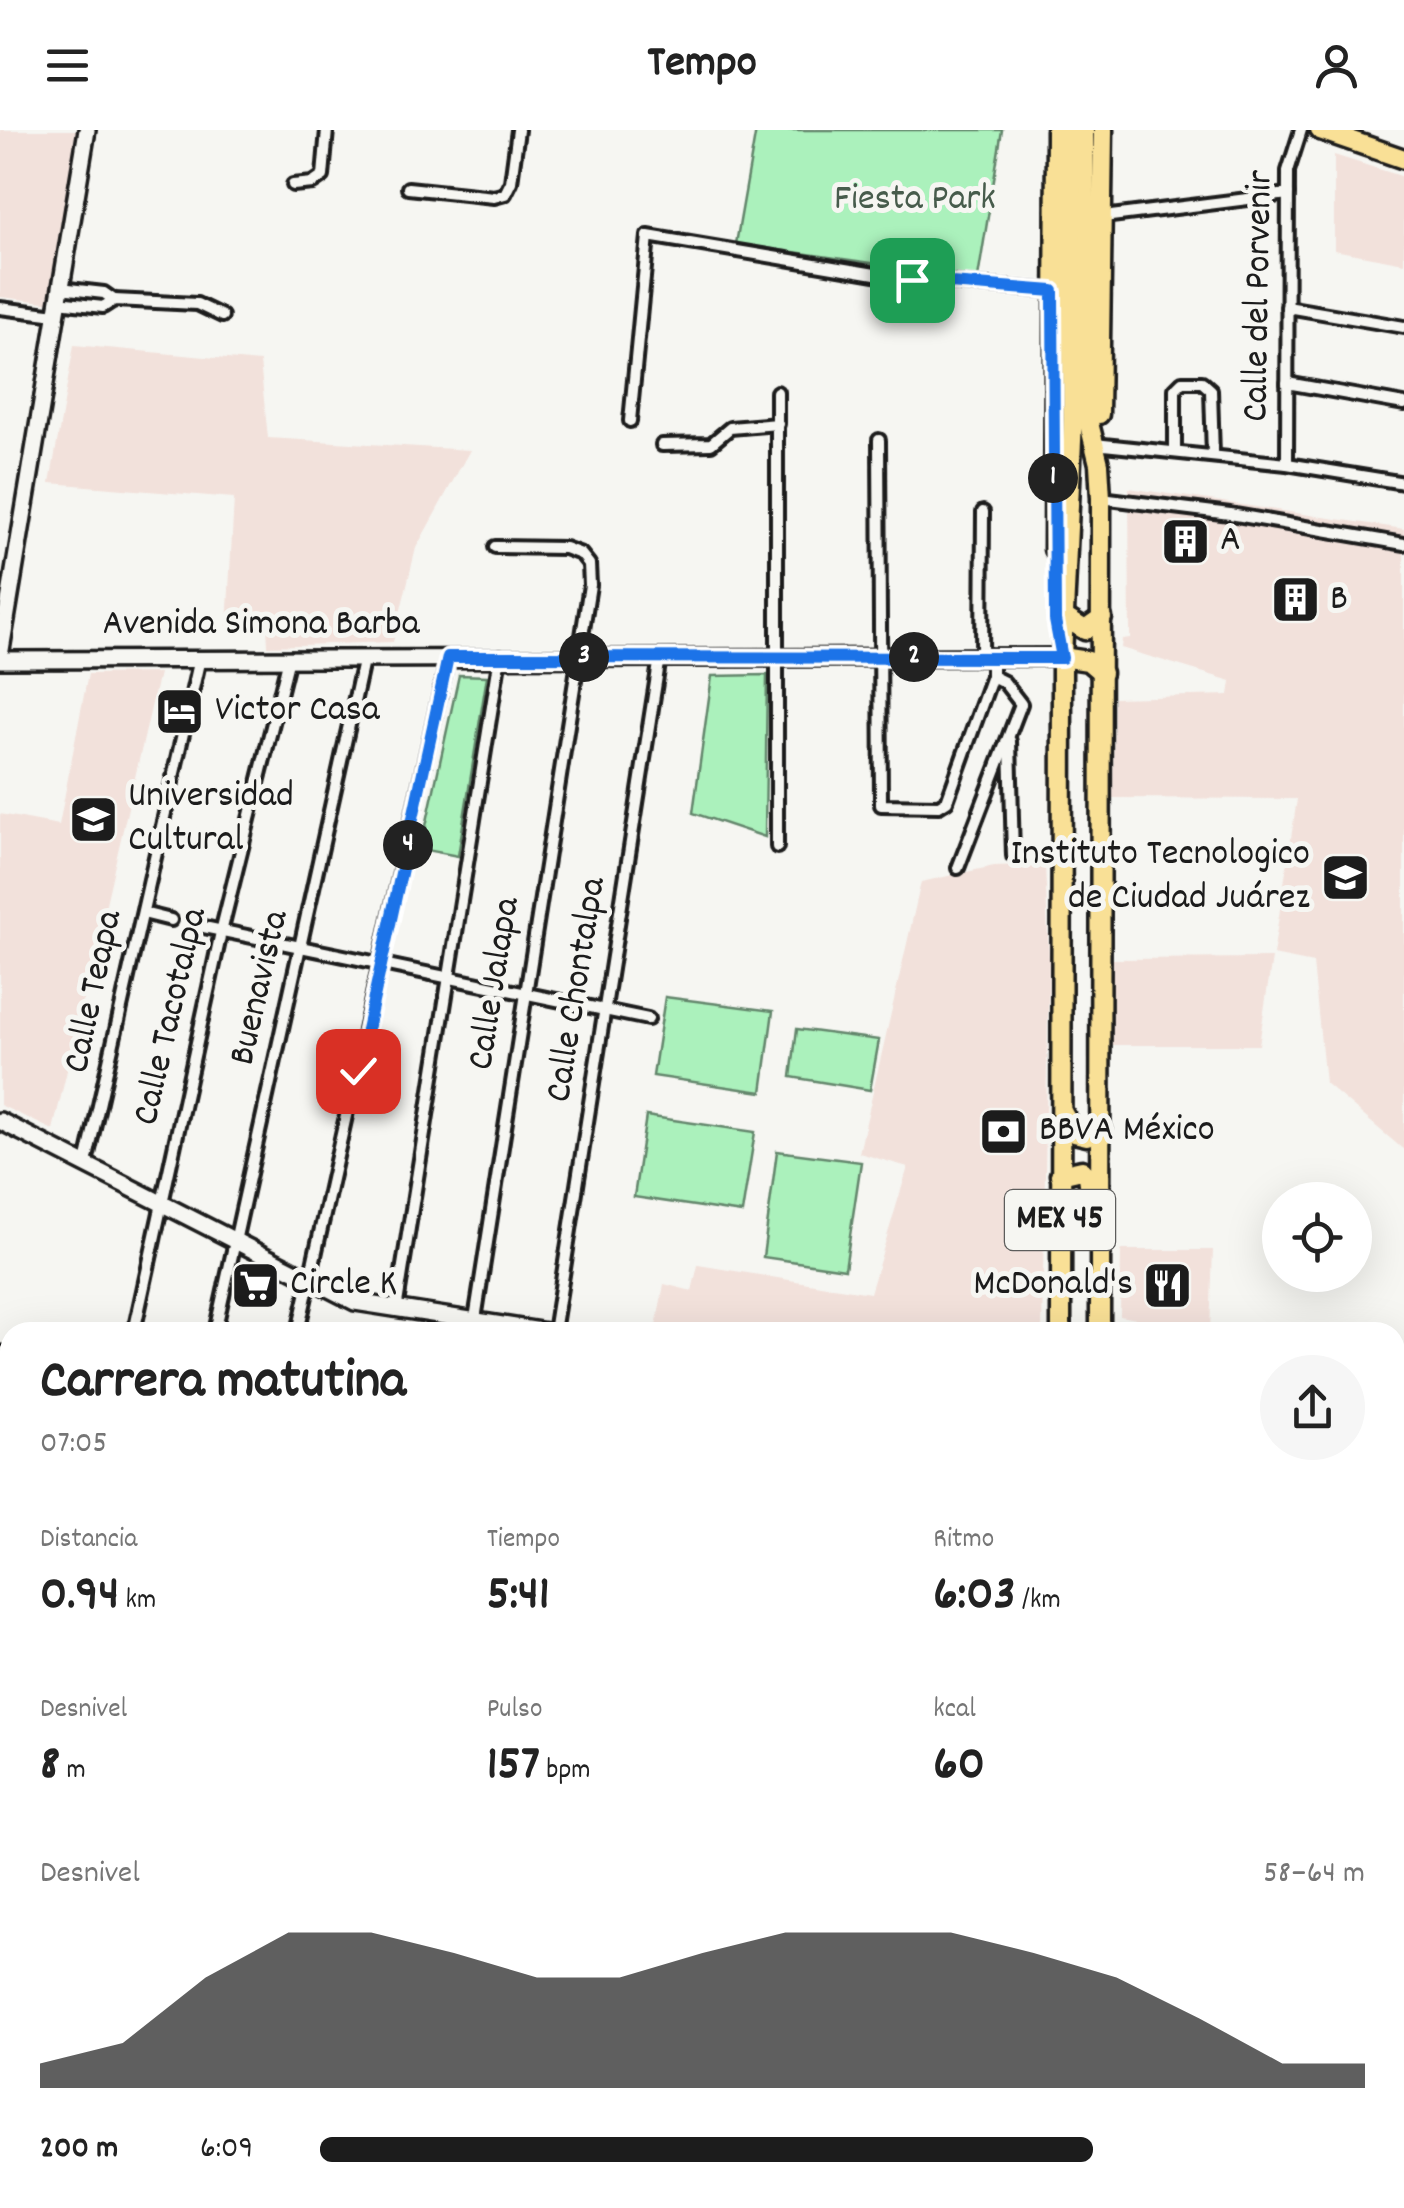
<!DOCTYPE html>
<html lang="es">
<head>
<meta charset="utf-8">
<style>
	:root { --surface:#fff; --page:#f6f6f6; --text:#222; --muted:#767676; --accent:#1c1c1c }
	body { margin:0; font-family:Dekko,sans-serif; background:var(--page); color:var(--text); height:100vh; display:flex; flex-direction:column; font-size:38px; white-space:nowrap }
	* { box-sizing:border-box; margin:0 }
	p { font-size:32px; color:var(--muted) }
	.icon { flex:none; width:55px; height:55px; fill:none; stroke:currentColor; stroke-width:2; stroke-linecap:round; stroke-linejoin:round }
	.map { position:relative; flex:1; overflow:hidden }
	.details { position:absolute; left:0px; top:1192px; width:1405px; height:888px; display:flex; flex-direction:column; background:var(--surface); border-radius:30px 30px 0 0; box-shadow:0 10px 40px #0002 }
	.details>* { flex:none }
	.controls { position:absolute; left:1262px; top:1052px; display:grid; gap:20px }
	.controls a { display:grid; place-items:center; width:110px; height:110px; border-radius:50%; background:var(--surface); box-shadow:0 10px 40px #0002; font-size:50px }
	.pin { position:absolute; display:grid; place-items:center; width:85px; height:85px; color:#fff; margin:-42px; border-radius:20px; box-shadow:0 5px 15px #0006 }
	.km { position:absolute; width:50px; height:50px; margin:-25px; border-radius:50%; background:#222; color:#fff; font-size:28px; line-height:50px; text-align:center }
	.round { display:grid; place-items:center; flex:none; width:105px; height:105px; border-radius:52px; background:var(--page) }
	.summary { display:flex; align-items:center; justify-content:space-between; height:170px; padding:0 40px }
	h1 { font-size:55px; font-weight:700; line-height:75px }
	.stats { display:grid; grid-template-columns:repeat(3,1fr); gap:15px; height:170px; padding:10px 40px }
	.stats div { display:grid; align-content:center }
	.stats b { font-size:50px; font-weight:700 }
	.stats small { font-size:28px; font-weight:400 }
	.stats p { font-size:28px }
	.chart { height:280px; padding:20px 40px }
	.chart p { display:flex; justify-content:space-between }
	.chart svg { width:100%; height:180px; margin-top:10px; fill:var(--accent); opacity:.7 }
	ul { padding:0 40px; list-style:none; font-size:32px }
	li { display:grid; grid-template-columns:160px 120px 1fr; align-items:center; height:75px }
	li i { height:25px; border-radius:12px; background:var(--accent) }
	header { display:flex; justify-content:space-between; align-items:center; height:130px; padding:0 40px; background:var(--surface); font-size:45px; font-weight:700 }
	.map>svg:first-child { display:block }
</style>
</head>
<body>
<header><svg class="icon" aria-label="menu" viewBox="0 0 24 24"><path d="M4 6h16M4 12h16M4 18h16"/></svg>Tempo<svg class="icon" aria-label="person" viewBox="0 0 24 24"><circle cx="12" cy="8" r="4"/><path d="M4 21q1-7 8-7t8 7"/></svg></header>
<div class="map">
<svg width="1404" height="2078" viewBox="0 0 1404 2078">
	<rect width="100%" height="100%" fill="#f6f6f2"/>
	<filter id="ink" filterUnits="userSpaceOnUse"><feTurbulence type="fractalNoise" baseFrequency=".01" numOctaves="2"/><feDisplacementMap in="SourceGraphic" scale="20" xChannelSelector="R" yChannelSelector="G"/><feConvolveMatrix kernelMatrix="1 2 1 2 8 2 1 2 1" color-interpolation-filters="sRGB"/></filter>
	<g filter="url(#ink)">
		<g fill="#f2e1db">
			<path d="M0,0H81L54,173L0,167Z"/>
			<path d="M1334,25L1404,47V133L1334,120Z"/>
			<path d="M74,215L260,232L268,308L470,320L416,418L393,512L268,516L267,497L227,496L234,368L50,353Z"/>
			<path d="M1129,358L1404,399V1020L1325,953L1313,833L1273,825L1297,669L1113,668L1114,568L1229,565L1231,551L1121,518L1122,509L1130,508Z"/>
			<path d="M159,543L90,843L53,1000L0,975V684L59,695L88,544Z"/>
			<path d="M1045,734L1049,830L1042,1202H655L664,1154L692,1161L698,1135L870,1163L908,1037L859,1023L921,752L994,736Z"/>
			<path d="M1272,828L1259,915H1111V829Z"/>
			<path d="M1121,1120H1213L1210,1202L1120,1186Z"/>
			<path d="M1395,1548L1404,1553V1848L1395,1847Z"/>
			<path d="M857,2070H1041V2078H855Z"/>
			<path d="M1116,2070H1275L1274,2078H1113Z"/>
		</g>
		<g fill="#abf1bc" stroke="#64866c" stroke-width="2.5">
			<path d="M756,0H1002L978,148L736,114Z"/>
			<path d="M459,545L487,546L458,726L421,719Z"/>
			<path d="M767,545L765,707L693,683L712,546Z"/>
			<path d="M665,867L773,881L762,962L653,946Z"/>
			<path d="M797,899L879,910L870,960L791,947Z"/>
			<path d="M646,986L755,1002L742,1083L634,1067Z"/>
			<path d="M777,1021L861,1032L845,1139L763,1127Z"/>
		</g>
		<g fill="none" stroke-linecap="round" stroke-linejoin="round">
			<defs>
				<g id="street">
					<path d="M293,55L313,53L323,46L327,0"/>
					<path d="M408,58L494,67L505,64L511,52L518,0"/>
					<path d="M1103,87L1288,64"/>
					<path d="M60,158L104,163L114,170"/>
					<path d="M58,172L103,177L114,170L197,174L222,186"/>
					<path d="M1287,177L1404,197"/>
					<path d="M0,178L56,185"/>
					<path d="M1287,253L1404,274"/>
					<path d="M630,291L648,106L911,150L1053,161"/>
					<path d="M879,310L881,675L939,676L947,671L992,546V528"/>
					<path d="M1094,314L1287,334L1404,353"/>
					<path d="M662,315L711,314L730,298L778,294"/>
					<path d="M1175,322V259L1182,252H1202L1211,260L1213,326"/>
					<path d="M1287,334L1288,41L1301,0"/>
					<path d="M1101,368L1230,384L1404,414"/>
					<path d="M982,528L983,382"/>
					<path d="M1010,611L1013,726"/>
					<path d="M777,717V262"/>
					<path d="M958,738L1021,574L1004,552L992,546"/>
					<path d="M143,783L171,790"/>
					<path d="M194,795L648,889"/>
					<path d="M86,1033L200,528"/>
					<path d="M396,1180L500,526"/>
					<path d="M134,1202L221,802L289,528"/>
					<path d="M215,1202L364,527"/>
					<path d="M298,1202L448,527"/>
					<path d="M473,1202L590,455L589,434L581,424L565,418L495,417"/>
					<path d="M554,1202L660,527"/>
					<path d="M0,1222L10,1224"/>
					<path d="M0,1297L10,1300"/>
					<path d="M0,1371L10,1374"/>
					<path d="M0,1447L10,1450"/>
					<path d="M0,1538L10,1540"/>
					<path d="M0,1672L10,1675"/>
					<path d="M0,1812L10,1754"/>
					<path d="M0,1844L10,1849"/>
					<path d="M1395,1854H1404"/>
					<path d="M0,1931L10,1936"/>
					<path d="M0,2013L10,2017"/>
					<path d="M276,2070L321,2078"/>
					<path d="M428,2070V2078"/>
					<path d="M708,2070L753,2078"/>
					<path d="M35,2078L37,2070"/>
					<path d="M111,2078L112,2070"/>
					<path d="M191,2078L192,2070"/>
					<path d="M379,2078V2070"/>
					<path d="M816,2078L818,2070"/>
				</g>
				<g id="secondary">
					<path d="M0,526L87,0"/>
					<path d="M0,530L1062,527"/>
					<path d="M0,991L355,1172L547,1202"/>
					<path d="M1395,1529L1404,1534"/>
				</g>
				<g id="primary">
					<path d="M1084,0L1088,289L1099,334L1101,368L1100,1202"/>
					<path d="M1320,0L1404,29"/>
					<path d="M1099,284L1103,0"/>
					<path d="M1054,419L1056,0"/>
					<path d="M1064,487L1085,500L1102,488"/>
					<path d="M1062,527L1088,531L1102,543"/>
					<path d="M1063,983L1074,1003L1087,1006L1102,1000"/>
					<path d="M1060,1045L1082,1040L1088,1046L1091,1068"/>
					<path d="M1061,1202L1062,527L1073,289L1071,0"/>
					<path d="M1058,2078V2070"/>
					<path d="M1099,2078V2070"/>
				</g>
			</defs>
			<use href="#street" stroke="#1c1c1c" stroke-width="18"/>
			<use href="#secondary" stroke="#1c1c1c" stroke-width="22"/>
			<use href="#primary" stroke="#1c1c1c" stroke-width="25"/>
			<use href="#street" stroke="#f6f6f2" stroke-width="10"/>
			<use href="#secondary" stroke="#f6f6f2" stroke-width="15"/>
			<use href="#primary" stroke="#f9e096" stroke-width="18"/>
		</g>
	</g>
	<g fill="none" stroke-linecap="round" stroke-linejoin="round" filter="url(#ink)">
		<defs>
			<path id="route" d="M358,941L448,527L1062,528L1055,490L1053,161L912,150"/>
		</defs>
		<use href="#route" stroke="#fff" stroke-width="20"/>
		<use href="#route" stroke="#1a73e8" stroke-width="12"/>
	</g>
	<defs>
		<symbol id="building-square" viewBox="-11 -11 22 22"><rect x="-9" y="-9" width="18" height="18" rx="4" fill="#1c1c1c" stroke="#f6f6f2"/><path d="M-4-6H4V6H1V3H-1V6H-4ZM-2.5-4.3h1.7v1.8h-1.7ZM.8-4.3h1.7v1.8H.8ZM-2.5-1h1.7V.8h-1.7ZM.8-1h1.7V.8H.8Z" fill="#fff"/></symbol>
		<symbol id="hotel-square" viewBox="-11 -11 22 22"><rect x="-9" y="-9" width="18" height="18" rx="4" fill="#1c1c1c" stroke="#f6f6f2"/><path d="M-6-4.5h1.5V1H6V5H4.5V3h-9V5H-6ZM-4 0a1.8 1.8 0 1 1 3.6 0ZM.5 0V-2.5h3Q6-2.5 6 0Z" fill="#fff"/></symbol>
		<symbol id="university-square" viewBox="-11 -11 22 22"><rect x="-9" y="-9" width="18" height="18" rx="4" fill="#1c1c1c" stroke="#f6f6f2"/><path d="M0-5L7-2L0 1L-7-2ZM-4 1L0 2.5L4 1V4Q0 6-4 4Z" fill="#fff"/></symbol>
		<symbol id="bank-square" viewBox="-11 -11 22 22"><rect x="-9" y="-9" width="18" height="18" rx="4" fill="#1c1c1c" stroke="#f6f6f2"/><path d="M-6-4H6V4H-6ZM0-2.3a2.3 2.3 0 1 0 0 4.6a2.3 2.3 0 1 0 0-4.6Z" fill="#fff"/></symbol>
		<symbol id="supermarket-square" viewBox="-11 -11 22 22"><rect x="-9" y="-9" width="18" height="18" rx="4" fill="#1c1c1c" stroke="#f6f6f2"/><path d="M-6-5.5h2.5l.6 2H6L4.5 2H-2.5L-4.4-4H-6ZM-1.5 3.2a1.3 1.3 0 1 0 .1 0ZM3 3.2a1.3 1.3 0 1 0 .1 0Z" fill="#fff"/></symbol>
		<symbol id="restaurant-square" viewBox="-11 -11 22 22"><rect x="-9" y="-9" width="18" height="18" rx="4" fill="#1c1c1c" stroke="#f6f6f2"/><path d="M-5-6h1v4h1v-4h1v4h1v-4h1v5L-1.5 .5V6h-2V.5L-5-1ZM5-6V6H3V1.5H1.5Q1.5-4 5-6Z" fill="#fff"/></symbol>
	</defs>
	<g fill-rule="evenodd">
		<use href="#building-square" x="1158" y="384" width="55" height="55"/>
		<use href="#building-square" x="1268" y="442" width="55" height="55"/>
		<use href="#hotel-square" x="152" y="554" width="55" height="55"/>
		<use href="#university-square" x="66" y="662" width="55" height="55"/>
		<use href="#university-square" x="1318" y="720" width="55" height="55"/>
		<use href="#bank-square" x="976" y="974" width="55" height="55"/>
		<use href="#supermarket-square" x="228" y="1128" width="55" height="55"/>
		<use href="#restaurant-square" x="1140" y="1128" width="55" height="55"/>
	</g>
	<g text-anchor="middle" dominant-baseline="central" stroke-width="10" stroke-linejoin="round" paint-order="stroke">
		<rect fill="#f6f6f2" stroke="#5d5d5c" stroke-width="2.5" x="1005" y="1060" width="110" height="60" rx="8"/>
		<g font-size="35" font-weight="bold" fill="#1c1c1c">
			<text x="1060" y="1090">MEX 45</text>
		</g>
		<g font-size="38" fill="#475c4c" stroke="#f6f6f2">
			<text x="915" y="70">Fiesta Park</text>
		</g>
		<g font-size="38" fill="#1c1c1c" stroke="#f6f6f2">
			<text transform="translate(1260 166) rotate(-89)">Calle del Porvenir</text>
			<text x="261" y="495">Avenida Simona Barba</text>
			<text transform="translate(496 854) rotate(-81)">Calle Jalapa</text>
			<text transform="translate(261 858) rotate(-77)">Buenavista</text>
			<text transform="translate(578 860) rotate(-81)">Calle Chontalpa</text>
			<text transform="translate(95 862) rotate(-78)">Calle Teapa</text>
			<text transform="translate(172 887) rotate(-77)">Calle Tacotalpa</text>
		</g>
		<g font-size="38" fill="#1c1c1c" stroke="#f6f6f2" text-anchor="start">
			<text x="1220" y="411">A</text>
			<text x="1330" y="470">B</text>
			<text x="215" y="581">Victor Casa</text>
			<text x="128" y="667">Universidad<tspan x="128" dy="44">Cultural</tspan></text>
			<text x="1310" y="725" text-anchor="end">Instituto Tecnologico<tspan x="1310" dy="44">de Ciudad Juárez</tspan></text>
			<text x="1039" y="1001">BBVA México</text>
			<text x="290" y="1155">Circle K</text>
			<text x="1133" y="1155" text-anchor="end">McDonald's</text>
		</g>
	</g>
</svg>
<div class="controls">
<a><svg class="icon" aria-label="locate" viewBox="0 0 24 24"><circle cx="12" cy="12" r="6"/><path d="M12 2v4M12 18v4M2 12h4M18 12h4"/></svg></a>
</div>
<div class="pin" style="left:912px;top:150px;background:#1e9e55"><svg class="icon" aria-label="arrive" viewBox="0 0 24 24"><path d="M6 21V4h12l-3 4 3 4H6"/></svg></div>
<div class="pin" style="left:358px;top:941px;background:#d93025"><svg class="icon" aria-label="check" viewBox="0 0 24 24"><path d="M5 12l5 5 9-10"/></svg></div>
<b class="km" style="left:1053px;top:348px">1</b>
<b class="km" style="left:914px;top:527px">2</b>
<b class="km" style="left:584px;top:527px">3</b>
<b class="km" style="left:408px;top:715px">4</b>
<section class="details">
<div class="summary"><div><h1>Carrera matutina</h1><p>07:05</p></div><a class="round"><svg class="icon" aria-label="share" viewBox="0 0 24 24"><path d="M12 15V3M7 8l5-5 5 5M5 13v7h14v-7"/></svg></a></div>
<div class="stats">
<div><p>Distancia</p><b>0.94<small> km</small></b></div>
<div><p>Tiempo</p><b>5:41</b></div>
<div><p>Ritmo</p><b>6:03<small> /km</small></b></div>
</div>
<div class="stats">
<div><p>Desnivel</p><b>8<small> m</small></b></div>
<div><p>Pulso</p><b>157<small> bpm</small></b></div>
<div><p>kcal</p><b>60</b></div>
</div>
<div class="chart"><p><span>Desnivel</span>58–64 m</p>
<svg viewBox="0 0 160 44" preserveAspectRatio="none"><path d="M0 44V38L10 33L20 17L30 6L40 6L50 11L60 17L70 17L80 11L90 6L100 6L110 6L120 11L130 17L140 27L150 38L160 38V44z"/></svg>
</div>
<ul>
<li><b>200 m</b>6:09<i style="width:74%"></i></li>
</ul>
</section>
</div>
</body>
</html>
